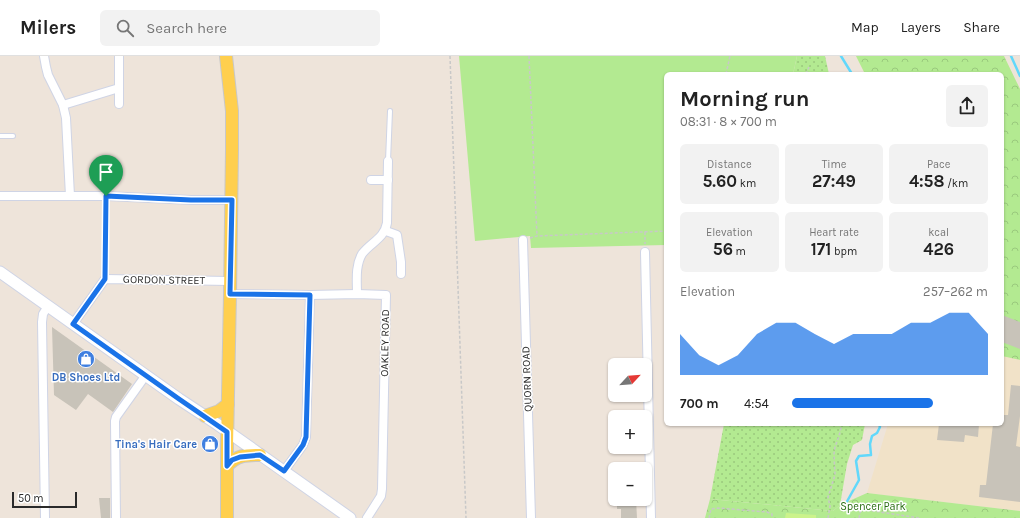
<!DOCTYPE html>
<html lang="en">
<head>
<meta charset="utf-8">
<style>
	:root { --surface:#fff; --page:#f2f2f2; --text:#222; --muted:#767676; --line:#e0e0e0; --accent:#1a73e8 }
	body { margin:0; font-family:Karla,sans-serif; background:var(--page); color:var(--text); height:100vh; display:flex; flex-direction:column; font-size:15px; white-space:nowrap }
	* { box-sizing:border-box; margin:0 }
	p { font-size:13px; color:var(--muted) }
	.icon { flex:none; width:22px; height:22px; fill:none; stroke:currentColor; stroke-width:2; stroke-linecap:round; stroke-linejoin:round }
	.map { position:relative; flex:1; overflow:hidden }
	.sheet { position:absolute; left:664px; top:16px; width:340px; height:354px; display:flex; flex-direction:column; background:var(--surface); border-radius:6px; box-shadow:0 1px 3px #0004 }
	.sheet>* { flex:none }
	.needle { width:26px; rotate:64deg }
	.fabs { position:absolute; left:608px; top:302px; display:grid; gap:8px }
	.fabs a { display:grid; place-items:center; width:44px; height:44px; border-radius:6px; background:var(--surface); box-shadow:0 1px 3px #0004; font-size:20px }
	.scale { position:absolute; left:12px; bottom:10px; width:65px; box-sizing:border-box; padding-left:4px; border:2px solid #2a2a2a; border-top:0; font-size:11px; line-height:14px; white-space:nowrap; color:#2a2a2a; -webkit-text-stroke:3px #fff; paint-order:stroke }
	.pin { position:absolute; display:grid; place-items:center; width:34px; height:34px; color:#fff; margin:-41px -17px; border-radius:50% 50% 50% 0; rotate:-45deg; box-shadow:0 0 4px #0007 }
	.pin .icon { rotate:45deg }
	.round { display:grid; place-items:center; flex:none; width:42px; height:42px; border-radius:6px; background:var(--page) }
	.summary { display:flex; align-items:center; justify-content:space-between; height:68px; padding:0 16px }
	h1 { font-size:22px; font-weight:700; line-height:30px }
	.metrics { display:grid; grid-template-columns:repeat(3,1fr); gap:6px; height:68px; padding:4px 16px }
	.metrics div { display:grid; align-content:center; border-radius:6px; background:var(--page); text-align:center }
	.metrics b { font-size:17px; font-weight:700 }
	.metrics small { font-size:11px; font-weight:400 }
	.metrics p { font-size:11px }
	.chart { height:112px; padding:8px 16px }
	.chart p { display:flex; justify-content:space-between }
	.chart svg { width:100%; height:72px; margin-top:4px; fill:var(--accent); opacity:.7 }
	ul { padding:0 16px; list-style:none; font-size:13px }
	li { display:grid; grid-template-columns:64px 48px 1fr; align-items:center; height:30px }
	li i { height:10px; border-radius:5px; background:var(--accent) }
	header { display:flex; align-items:center; gap:24px; box-sizing:border-box; height:56px; padding:0 20px; background:var(--surface); border-bottom:1px solid var(--line) }
	header strong { font-size:19px }
	nav { display:flex; gap:22px; margin-inline-start:auto; font-size:14px }
	.search { width:280px; height:36px; background:var(--page); display:flex; align-items:center; gap:10px; box-sizing:border-box; padding:0 14px; border-radius:6px; color:var(--muted); font-size:15px }
	.map>svg:first-child { display:block }
</style>
</head>
<body>
<header>
<strong>Milers</strong>
<div class="search"><svg class="icon" aria-label="search" viewBox="0 0 24 24"><circle cx="10" cy="10" r="6"/><path d="M15 15l6 6"/></svg>Search here</div>
<nav><a>Map</a><a>Layers</a><a>Share</a></nav>
</header>
<div class="map">
<svg width="1020" height="462" viewBox="0 0 1020 462">
	<defs>
		<pattern id="grass-dots" width="8" height="8" patternUnits="userSpaceOnUse"><rect width="8" height="8" fill="#b3ea91"/><path d="M2 2h.1M6 6h.1" fill="none" stroke="#9ac97d" stroke-width="1.8" stroke-linecap="round"/></pattern>
		<pattern id="park-crowns" width="20" height="18" patternUnits="userSpaceOnUse"><rect width="20" height="18" fill="#b3ea91"/><path d="M2 6a3 3 0 1 1 6 0M12 15a3 3 0 1 1 6 0" fill="none" stroke="#9ac97d"/></pattern>
	</defs>
	<rect width="100%" height="100%" fill="#eee4da"/>
	<path fill="#f1e2c8" d="M856,0H1004L1020,33V455L867,437L888,368H1002V18H865Z"/>
	<g fill="url(#grass-dots)">
		<path d="M797,0H825L829,18H793Z"/>
		<path d="M724,368H865L862,384L853,389L847,408L840,449L833,455L710,443Z"/>
	</g>
	<g fill="url(#park-crowns)">
		<path d="M856,0H1004L1020,33V304L1002,300V18H865Z"/>
		<path d="M867,437L1020,455V462H705L710,443L833,455L840,449Z"/>
	</g>
	<path fill="#b3ea91" d="M459,0H797L793,18H666V189L531,192L530,180L475,185Z"/>
	<path fill="#cbf38b" d="M786,457L816,459V462H785Z"/>
	<g fill="none" stroke-linecap="round" stroke-linejoin="round">
		<g stroke="#62d8fb" stroke-width="2.5">
			<path d="M841,0L852,18"/>
			<path d="M1011,0L1020,20"/>
			<path d="M845,449L859,424L856,405L859,400L871,399L870,388L872,380L877,377L880,371L879,368"/>
		</g>
	</g>
	<g fill="#c8c3b9">
		<path d="M1002,259L1020,266V293L1002,286Z"/>
		<path d="M52,271L132,328L113,356L88,338L76,354L54,339Z"/>
		<path d="M1011,329L1020,330V360L1016,390L1020,391V446L979,441L980,429H986L993,368H1002V359H1008Z"/>
		<path d="M939,368H979L978,381L965,379L964,386L937,384Z"/>
		<path d="M99,442H110V462H101Z"/>
		<path d="M617,443H636L637,462H621V453H617Z"/>
	</g>
	<g fill="none" stroke-linecap="round" stroke-linejoin="round">
		<defs>
			<g id="service">
				<path d="M0,80H13"/>
				<path d="M388,105L390,55"/>
			</g>
			<g id="minor">
				<path d="M44,0L46,11L48,19L63,49L66,62L70,140"/>
				<path d="M119,48V32"/>
				<path d="M63,49L119,32V0"/>
				<path d="M371,124H388"/>
				<path d="M0,140H106L191,144H232"/>
				<path d="M386,175L397,179L401,206V218"/>
				<path d="M523,184L531,462"/>
				<path d="M645,196L651,462"/>
				<path d="M230,238L310,239L357,238L386,239L382,433L381,440L367,462"/>
				<path d="M357,238C357,225 355,210 362,198C371,186 384,183 387,167L388,105"/>
				<path d="M73,268L105,223L230,225"/>
				<path d="M284,415L303,389L306,381L310,239"/>
				<path d="M45,462L42,266L43,258L48,250"/>
				<path d="M116,462L115,365L116,361L146,319"/>
			</g>
			<path id="secondary" d="M0,216L179,343L217,368L350,462"/>
			<g id="primary">
				<path d="M226,0L232,55V94L230,238L227,389V462"/>
				<path d="M205,360L219,355L228,348"/>
				<path d="M227,410C237,399 245,399 260,399"/>
			</g>
		</defs>
		<use href="#service" stroke="#cfd4e5" stroke-width="6"/>
		<use href="#minor" stroke="#cfd4e5" stroke-width="10"/>
		<use href="#secondary" stroke="#cfd4e5" stroke-width="13"/>
		<use href="#primary" stroke="#c8c8c8" stroke-width="14"/>
		<g stroke="#c8c8c8" stroke-width="1.5" stroke-dasharray="3 2" stroke-linecap="butt">
			<path d="M450,0L466,462"/>
			<path d="M529,0L537,180"/>
			<path d="M726,18L730,0"/>
			<path d="M806,18L809,11"/>
			<path d="M645,176V188"/>
			<path d="M530,182L537,180L666,175"/>
			<path d="M105,214L106,148"/>
			<path d="M709,462L711,453L718,452L767,456L772,458V462"/>
			<path d="M828,462L830,450L828,441L835,419L834,398L835,391L839,380L842,368"/>
			<path d="M859,462L861,453L919,462"/>
		</g>
		<use href="#service" stroke="#fff" stroke-width="4"/>
		<use href="#minor" stroke="#fff" stroke-width="8"/>
		<use href="#secondary" stroke="#fff" stroke-width="11"/>
		<use href="#primary" stroke="#ffcf4e" stroke-width="12"/>
	</g>
	<g fill="none" stroke-linecap="round" stroke-linejoin="round">
		<defs>
			<path id="route" d="M106,140L191,144H232L230,238L310,239L306,381L303,389L284,415L260,399L240,401L232,404L227,410V376L179,343L73,268L105,223Z"/>
		</defs>
		<use href="#route" stroke="#fff" stroke-width="8"/>
		<use href="#route" stroke="#1a73e8" stroke-width="5"/>
	</g>
	<defs>
		<symbol id="shop-disc" viewBox="-11 -11 22 22"><circle r="9.5" fill="#3f7fe0" stroke="#fff"/><path d="M-5-2.5h2.3a2.7 3.5 0 0 1 5.4 0H5L5.5 6h-11ZM-1.5-2.5h3a1.5 2.3 0 0 0-3 0Z" fill="#fff"/></symbol>
	</defs>
	<g fill-rule="evenodd">
		<use href="#shop-disc" x="76" y="293" width="20" height="20"/>
		<use href="#shop-disc" x="200" y="378" width="20" height="20"/>
	</g>
	<g text-anchor="middle" dominant-baseline="central" stroke-width="3" stroke-linejoin="round" paint-order="stroke">
		<g font-size="11" fill="#2a2a2a" stroke="#fff">
			<text transform="translate(164 224) rotate(1)">GORDON STREET</text>
			<text transform="translate(385 287) rotate(-89)">OAKLEY ROAD</text>
			<text transform="translate(527 323) rotate(-92)">QUORN ROAD</text>
		</g>
		<g font-size="11" font-weight="bold" fill="#366cbe" stroke="#fff">
			<text x="86" y="321">DB Shoes Ltd</text>
			<text x="197" y="388" text-anchor="end">Tina's Hair Care</text>
		</g>
		<g font-size="11" fill="#296e12" stroke="#fff">
			<text x="873" y="450">Spencer Park</text>
		</g>
	</g>
</svg>
<div class="fabs">
<a><svg class="needle" viewBox="-14 -14 28 28"><path d="M0-13l5 13h-10z" fill="#e53935"/><path d="M0 13l5-13h-10z" fill="#767676"/></svg></a>
<a>+</a>
<a>−</a>
</div>
<div class="scale">50 m</div>
<div class="pin" style="left:106px;top:140px;background:#1e9e55"><svg class="icon" aria-label="arrive" viewBox="0 0 24 24"><path d="M6 21V4h12l-3 4 3 4H6"/></svg></div>
<section class="sheet">
<div class="summary"><div><h1>Morning run</h1><p>08:31 · 8 × 700 m</p></div><a class="round"><svg class="icon" aria-label="share" viewBox="0 0 24 24"><path d="M12 15V3M7 8l5-5 5 5M5 13v7h14v-7"/></svg></a></div>
<div class="metrics">
<div><p>Distance</p><b>5.60<small> km</small></b></div>
<div><p>Time</p><b>27:49</b></div>
<div><p>Pace</p><b>4:58<small> /km</small></b></div>
</div>
<div class="metrics">
<div><p>Elevation</p><b>56<small> m</small></b></div>
<div><p>Heart rate</p><b>171<small> bpm</small></b></div>
<div><p>kcal</p><b>426</b></div>
</div>
<div class="chart"><p><span>Elevation</span>257–262 m</p>
<svg viewBox="0 0 160 44" preserveAspectRatio="none"><path d="M0 44V19L10 32L20 38L30 32L40 19L50 12L60 12L70 19L80 25L90 19L100 19L110 19L120 12L130 12L140 6L150 6L160 19V44z"/></svg>
</div>
<ul>
<li><b>700 m</b>4:54<i style="width:72%"></i></li>
</ul>
</section>
</div>
</body>
</html>
